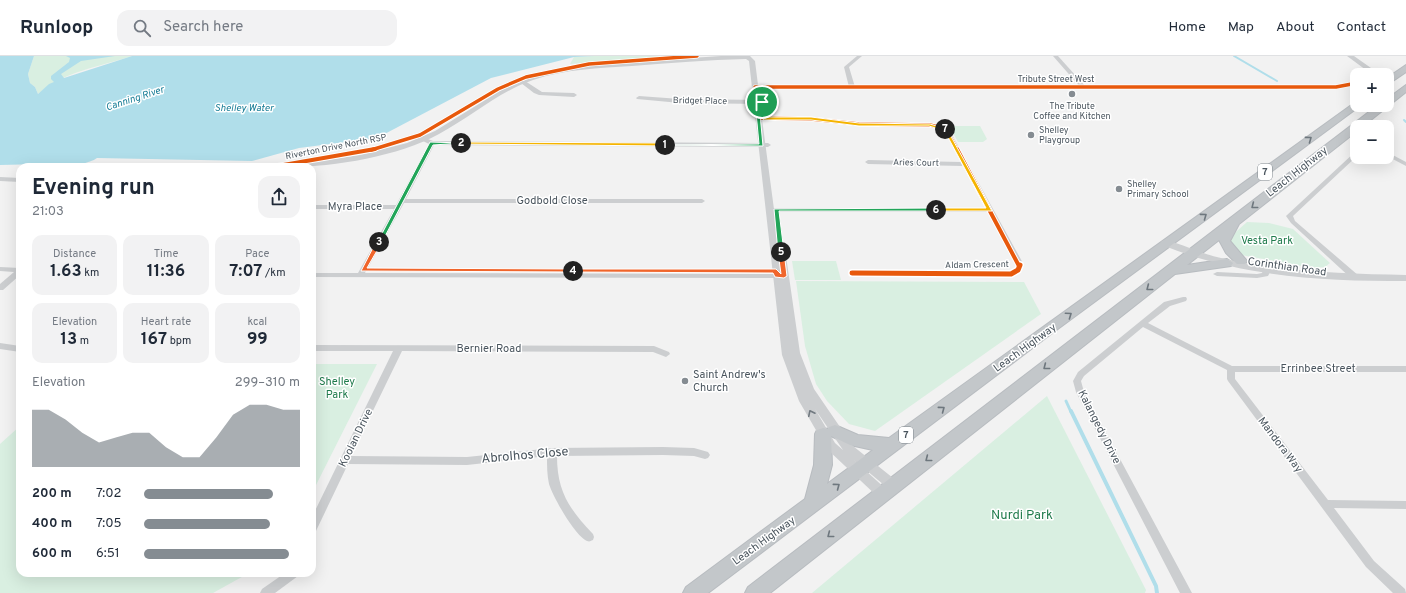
<!DOCTYPE html>
<html lang="en">
<head>
<meta charset="utf-8">
<style>
	:root { --surface:#fff; --page:#f2f2f3; --text:#1f2937; --muted:#747a83; --line:#e0e1e3; --accent:#858c92 }
	body { margin:0; font-family:Overpass,sans-serif; background:var(--page); color:var(--text); height:100vh; display:flex; flex-direction:column; font-size:15px; white-space:nowrap }
	* { box-sizing:border-box; margin:0 }
	p { font-size:13px; color:var(--muted) }
	.icon { flex:none; width:22px; height:22px; fill:none; stroke:currentColor; stroke-width:2; stroke-linecap:round; stroke-linejoin:round }
	.map { position:relative; flex:1; overflow:hidden }
	.side { position:absolute; left:16px; top:107px; width:300px; height:414px; display:flex; flex-direction:column; background:var(--surface); border-radius:12px; box-shadow:0 4px 16px #0002 }
	.side>* { flex:none }
	.tools { position:absolute; left:1350px; top:12px; display:grid; gap:8px }
	.tools a { display:grid; place-items:center; width:44px; height:44px; border-radius:8px; background:var(--surface); box-shadow:0 4px 16px #0002; font-size:20px }
	.pin { position:absolute; display:grid; place-items:center; width:34px; height:34px; color:#fff; margin:-17px; border:2px solid #fff; border-radius:50%; box-shadow:0 1px 4px #0007 }
	.km { position:absolute; width:20px; height:20px; margin:-10px; border-radius:50%; background:#222; color:#fff; font-size:11px; line-height:20px; text-align:center }
	.round { display:grid; place-items:center; flex:none; width:42px; height:42px; border-radius:12px; background:var(--page) }
	.headline { display:flex; align-items:center; justify-content:space-between; height:68px; padding:0 16px }
	h1 { font-size:22px; font-weight:700; line-height:30px }
	.figures { display:grid; grid-template-columns:repeat(3,1fr); gap:6px; height:68px; padding:4px 16px }
	.figures div { display:grid; align-content:center; border-radius:10px; background:var(--page); text-align:center }
	.figures b { font-size:17px; font-weight:700 }
	.figures small { font-size:11px; font-weight:400 }
	.figures p { font-size:11px }
	.chart { height:112px; padding:8px 16px }
	.chart p { display:flex; justify-content:space-between }
	.chart svg { width:100%; height:72px; margin-top:4px; fill:var(--accent); opacity:.7 }
	ul { padding:0 16px; list-style:none; font-size:13px }
	li { display:grid; grid-template-columns:64px 48px 1fr; align-items:center; height:30px }
	li i { height:10px; border-radius:5px; background:var(--accent) }
	header { display:flex; align-items:center; gap:24px; box-sizing:border-box; height:56px; padding:0 20px; background:var(--surface); border-bottom:1px solid var(--line) }
	header strong { font-size:19px }
	nav { display:flex; gap:22px; margin-inline-start:auto; font-size:14px }
	.search { width:280px; height:36px; background:var(--page); display:flex; align-items:center; gap:10px; box-sizing:border-box; padding:0 14px; border-radius:12px; color:var(--muted); font-size:15px }
	.map>svg:first-child { display:block }
</style>
</head>
<body>
<header>
<strong>Runloop</strong>
<div class="search"><svg class="icon" aria-label="search" viewBox="0 0 24 24"><circle cx="10" cy="10" r="6"/><path d="M15 15l6 6"/></svg>Search here</div>
<nav><a>Home</a><a>Map</a><a>About</a><a>Contact</a></nav>
</header>
<div class="map">
<svg width="1406" height="537" viewBox="0 0 1406 537">
	<rect width="100%" height="100%" fill="#f2f2f2"/>
	<g fill="#d9efe1">
		<path d="M34,0H132C100,11 64,15 38,38L35,31L30,27L28,18Z"/>
		<path d="M594,0H689L570,8L574,1Z"/>
		<path d="M949,70H980L987,83L983,86H958Z"/>
		<path d="M1247,166L1269,167L1293,173L1330,207L1325,211L1313,212L1241,199L1228,183Z"/>
		<path d="M792,205H836L841,224H795Z"/>
		<path d="M796,225L1024,226L1041,258L875,375L849,368L827,345L816,328L805,290Z"/>
		<path d="M312,308H377L312,437Z"/>
		<path d="M1047,340L1146,534L1145,537H812Z"/>
		<path d="M20,370V517H249L213,537H0V388Z"/>
	</g>
	<path fill="#b0deea" d="M0,0H34L28,18L30,27L35,31L38,38L49,28L54,26L51,23V20L69,6L70,2L66,0H115L81,5L61,18L64,22L132,0H594L574,1L491,22L377,82L299,92L252,105L97,102C86,110 53,113 41,108L0,109Z"/>
	<g fill="none" stroke-linecap="round" stroke-linejoin="round">
		<g stroke="#b0deea" stroke-width="2">
			<path d="M1234,0L1277,25"/>
			<path d="M1404,64L1406,66"/>
		</g>
		<path stroke="#b0deea" stroke-width="3" d="M1066,345L1071,356"/>
		<path stroke="#b0deea" stroke-width="4" d="M1071,355L1156,530L1157,537"/>
		<defs>
			<g id="trunk">
				<path d="M1406,9V16L1387,29V22Z"/>
				<path d="M1406,29V36L1362,71H1357V75L1239,168L1230,185L1247,205L1245,208H1237L1226,197L1219,184L1187,209L1227,203L1233,207L1231,210L1175,218L770,537H745L748,531L1378,49H1387V43Z"/>
				<path d="M1357,45V49L1360,50L1051,278L708,537H683L686,531L805,443L814,409L815,378L817,374L823,372L828,373L829,371L835,369L858,379L889,382ZM831,380L850,389L873,394L827,428L832,409Z"/>
			</g>
		</defs>
		<use href="#trunk" stroke="#b8bcc0" stroke-width="2"/>
		<g fill="#ccced0" fill-rule="evenodd">
			<path d="M857,0H862L849,11L855,31L852,33L849,31L844,11Z"/>
			<path d="M1053,0H1058L1085,30V32H1081Z"/>
			<path d="M521,25H525L542,36L574,37L577,39L574,41L539,39L534,37L521,27Z"/>
			<path d="M639,40L680,43L762,44L765,46L762,48L680,47L637,43L636,42Z"/>
			<path d="M759,60L811,61L859,66L930,67L943,70L950,75L1024,209L1021,216L1011,220L849,219L848,217L852,215L1010,216L1015,213L1016,209L988,156H769L766,154L769,152H986L963,110L868,108L865,106L868,104L961,106L945,76L939,72L930,71L859,70L811,65L757,63L756,62Z"/>
			<path d="M423,81L433,85L768,87L771,89L768,91L434,89L406,143H702L705,145L702,147H404L365,217L783,218L787,220L783,222L312,221V217H358L394,153H312V149H396L429,88L421,84V82Z"/>
			<path d="M1357,95V100L1293,160L1295,165L1359,220L1360,222L1356,224H1353L1291,167L1286,160L1355,96Z"/>
			<path d="M1387,96L1406,106V110L1387,100Z"/>
			<path d="M0,211L20,212V219L3,234H0V228L14,216L0,215Z"/>
			<path d="M1264,212H1270L1271,214L1268,220L1257,222L1217,220L1213,218L1217,216L1257,218L1262,217Z"/>
			<path d="M1183,241H1186L1187,243L1186,245L1170,250L1148,267L1232,310H1406V316H1235V323L1328,444L1406,445V453L1334,452L1374,505L1405,533L1406,537H1393L1366,511L1228,325L1227,323V314L1143,271L1084,320L1081,325L1084,336L1192,537H1180L1076,336L1073,325L1078,316L1164,246Z"/>
			<path d="M0,287L20,290V296L0,293Z"/>
			<path d="M312,289L654,290L669,296L670,298L666,301L653,296L402,295L351,400L467,401L552,392L663,391L694,392L708,396L710,399L708,402L705,403L694,400L663,399L557,400C557,435 569,453 593,478L594,481L593,484C590,485 590,486 587,485C575,480 553,441 549,428C547,419 547,410 547,400L467,409L348,408L316,475L312,476V461L393,295H312Z"/>
			<path d="M285,517H300L298,520L275,537H260L262,533Z"/>
		</g>
		<g fill="#ccced0" fill-rule="evenodd">
			<path d="M721,0H750L755,5L758,29H1336L1357,25V29L1336,33H758L779,191H784L785,193L800,297L814,333L853,390L898,426L900,430L898,434L894,435L890,434L854,404L887,434L889,438L887,442L883,443L879,442L827,393L799,345L782,299L749,5L746,3C708,4 670,7 632,10C599,12 565,13 533,24C498,36 471,61 439,78C399,100 335,111 289,111L293,109L360,99L407,87L435,75L500,35L542,17L586,9ZM815,353L843,394L835,387Z"/>
			<path d="M1347,0H1354L1371,12L1372,19H1366V14Z"/>
			<path d="M0,121L20,122V126L0,125Z"/>
		</g>
		<path fill="#cdcfd1" fill-rule="evenodd" d="M1166,184C1185,189 1202,198 1221,202C1282,216 1344,218 1406,219V225C1323,225 1240,221 1162,189L1161,187L1162,185Z"/>
		<use href="#trunk" fill="#c3c7ca" fill-rule="evenodd"/>
		<defs>
			<g id="cycleway-far2">
				<path d="M755,31H1336L1357,27"/>
				<path d="M759,62L811,63L859,68L930,69C948,72 949,79 957,94"/>
				<path d="M371,94L420,79L498,33L526,21L589,8L697,0"/>
			</g>
			<g id="cycleway-far1">
				<path d="M957,93L1019,210"/>
				<path d="M272,111L375,93"/>
			</g>
			<path id="cycleway" d="M852,217L1011,218L1018,214L1020,209"/>
		</defs>
		<use href="#cycleway-far2" stroke="#fff" stroke-width="5"/>
		<use href="#cycleway-far1" stroke="#fff" stroke-width="6"/>
		<use href="#cycleway" stroke="#fff" stroke-width="8"/>
		<use href="#cycleway-far2" stroke="#e8590c" stroke-width="3.5"/>
		<use href="#cycleway-far1" stroke="#e8590c" stroke-width="4"/>
		<use href="#cycleway" stroke="#e8590c" stroke-width="5"/>
	</g>
	<defs><path id="oneway-chevron" d="M-2-3.5L2.5 0L-2 3.5" fill="none" stroke-width="1.6" stroke-linecap="round" stroke-linejoin="round"/></defs>
	<g stroke="#6e777e">
		<use href="#oneway-chevron" transform="translate(1309 83) rotate(-36)"/>
		<use href="#oneway-chevron" transform="translate(1254 150) rotate(142)"/>
		<use href="#oneway-chevron" transform="translate(1204 160) rotate(-36)"/>
		<use href="#oneway-chevron" transform="translate(1149 232) rotate(142)"/>
		<use href="#oneway-chevron" transform="translate(1069 259) rotate(-35)"/>
		<use href="#oneway-chevron" transform="translate(1046 311) rotate(142)"/>
		<use href="#oneway-chevron" transform="translate(942 353) rotate(-37)"/>
		<use href="#oneway-chevron" transform="translate(928 403) rotate(142)"/>
		<use href="#oneway-chevron" transform="translate(837 430) rotate(-37)"/>
		<use href="#oneway-chevron" transform="translate(830 479) rotate(142)"/>
	</g>
	<use stroke="#717980" href="#oneway-chevron" transform="translate(811 357) rotate(-116)"/>
	<path fill="#22a559" stroke="#fff" d="M762,44L763,47H759L763,90L663,89L759,88L755,46Z"/>
	<path fill="#f5b400" stroke="#fff" d="M461,86L665,87L667,89L665,90L459,88Z"/>
	<path fill="#22a559" stroke="#fff" d="M430,86L463,87L433,89L382,186L377,187Z"/>
	<path fill="#f0652b" stroke="#fff" d="M377,184L382,186L367,212L573,213L576,215L573,216L361,215Z"/>
	<path fill="#f0652b" stroke="#fff" d="M781,194L784,196L787,220L784,222L775,221L773,217L573,216L570,215L573,213H776L781,218L778,196Z"/>
	<path fill="#22a559" stroke="#fff" d="M936,152L938,155H779L784,196L781,198L778,196L774,153Z"/>
	<path fill="#f5b400" stroke="#fff" d="M943,72L947,73L992,155H936L933,154L936,152H986Z"/>
	<path fill="#f5b400" stroke="#fff" d="M762,44L764,46L766,61H811L859,67L930,68L947,73L945,75L929,70H859L811,64H764L762,62L760,46Z"/>
	<g fill="#858c92" stroke="#fff" stroke-width="1.5">
		<circle cx="1072" cy="38" r="4"/>
		<circle cx="1031" cy="79" r="4"/>
		<circle cx="1119" cy="133" r="4"/>
		<circle cx="685" cy="325" r="4"/>
	</g>
	<g text-anchor="middle" dominant-baseline="central" stroke-width="3" stroke-linejoin="round" paint-order="stroke">
		<g font-size="9" fill="#4a555e" stroke="#fff">
			<text x="1056" y="23">Tribute Street West</text>
			<text transform="translate(700 45) rotate(1)">Bridget Place</text>
			<text transform="translate(336 91) rotate(-11)">Riverton Drive North RSP</text>
			<text transform="translate(916 107) rotate(1)">Aries Court</text>
			<text transform="translate(977 209) rotate(-1)">Aldam Crescent</text>
		</g>
		<g font-size="9" fill="#4a555e" stroke="#fff" text-anchor="start">
			<text x="1072" y="50" text-anchor="middle">The Tribute<tspan x="1072" dy="10">Coffee and Kitchen</tspan></text>
			<text x="1039" y="74">Shelley<tspan x="1039" dy="10">Playgroup</tspan></text>
			<text x="1127" y="128">Shelley<tspan x="1127" dy="10">Primary School</tspan></text>
		</g>
		<g font-size="10" font-style="italic" fill="#167c95" stroke="#fff">
			<text transform="translate(135 43) rotate(-18)">Canning River</text>
			<text x="244" y="52">Shelley Water</text>
		</g>
		<g fill="#fff" stroke="#80888e" stroke-width="1">
			<rect x="1258" y="108" width="14" height="16" rx="3"/>
			<rect x="899" y="371" width="14" height="16" rx="3"/>
		</g>
		<g font-size="10" font-weight="bold" fill="#4a555e">
			<text x="1265" y="116">7</text>
			<text x="906" y="379">7</text>
		</g>
		<g font-size="11" fill="#4a555e" stroke="#fff">
			<text transform="translate(1297 116) rotate(-38)">Leach Highway</text>
			<text x="552" y="145">Godbold Close</text>
			<text x="355" y="151">Myra Place</text>
			<text transform="translate(1287 211) rotate(8)">Corinthian Road</text>
			<text transform="translate(1025 292) rotate(-36)">Leach Highway</text>
			<text x="489" y="293">Bernier Road</text>
			<text x="1318" y="313">Errinbee Street</text>
			<text transform="translate(1099 371) rotate(63)">Kalangedy Drive</text>
			<text transform="translate(356 382) rotate(-64)">Koolan Drive</text>
			<text transform="translate(1280 389) rotate(53)">Mandora Way</text>
			<text transform="translate(764 485) rotate(-36)">Leach Highway</text>
		</g>
		<g font-size="11" fill="#1f7b4c" stroke="#fff">
			<text x="1267" y="185">Vesta Park</text>
			<text x="337" y="326">Shelley<tspan x="337" dy="13">Park</tspan></text>
		</g>
		<g font-size="11" fill="#4a555e" stroke="#fff" text-anchor="start">
			<text x="693" y="319">Saint Andrew's<tspan x="693" dy="13">Church</tspan></text>
		</g>
		<g font-size="13" fill="#4a555e" stroke="#fff">
			<text transform="translate(525 400) rotate(-5)">Abrolhos Close</text>
		</g>
		<g font-size="13" fill="#1f7b4c" stroke="#fff">
			<text x="1022" y="460">Nurdi Park</text>
		</g>
	</g>
</svg>
<div class="tools">
<a>+</a>
<a>−</a>
</div>
<div class="pin" style="left:762px;top:46px;background:#1e9e55"><svg class="icon" aria-label="arrive" viewBox="0 0 24 24"><path d="M6 21V4h12l-3 4 3 4H6"/></svg></div>
<b class="km" style="left:665px;top:89px">1</b>
<b class="km" style="left:461px;top:87px">2</b>
<b class="km" style="left:379px;top:186px">3</b>
<b class="km" style="left:573px;top:215px">4</b>
<b class="km" style="left:781px;top:196px">5</b>
<b class="km" style="left:936px;top:154px">6</b>
<b class="km" style="left:945px;top:73px">7</b>
<section class="side">
<div class="headline"><div><h1>Evening run</h1><p>21:03</p></div><a class="round"><svg class="icon" aria-label="share" viewBox="0 0 24 24"><path d="M12 15V3M7 8l5-5 5 5M5 13v7h14v-7"/></svg></a></div>
<div class="figures">
<div><p>Distance</p><b>1.63<small> km</small></b></div>
<div><p>Time</p><b>11:36</b></div>
<div><p>Pace</p><b>7:07<small> /km</small></b></div>
</div>
<div class="figures">
<div><p>Elevation</p><b>13<small> m</small></b></div>
<div><p>Heart rate</p><b>167<small> bpm</small></b></div>
<div><p>kcal</p><b>99</b></div>
</div>
<div class="chart"><p><span>Elevation</span>299–310 m</p>
<svg viewBox="0 0 160 44" preserveAspectRatio="none"><path d="M0 44V9L10 9L20 15L30 23L40 29L50 26L60 23L70 23L80 32L90 38L100 38L110 26L120 12L130 6L140 6L150 9L160 9V44z"/></svg>
</div>
<ul>
<li><b>200 m</b>7:02<i style="width:83%"></i></li>
<li><b>400 m</b>7:05<i style="width:81%"></i></li>
<li><b>600 m</b>6:51<i style="width:93%"></i></li>
</ul>
</section>
</div>
</body>
</html>
